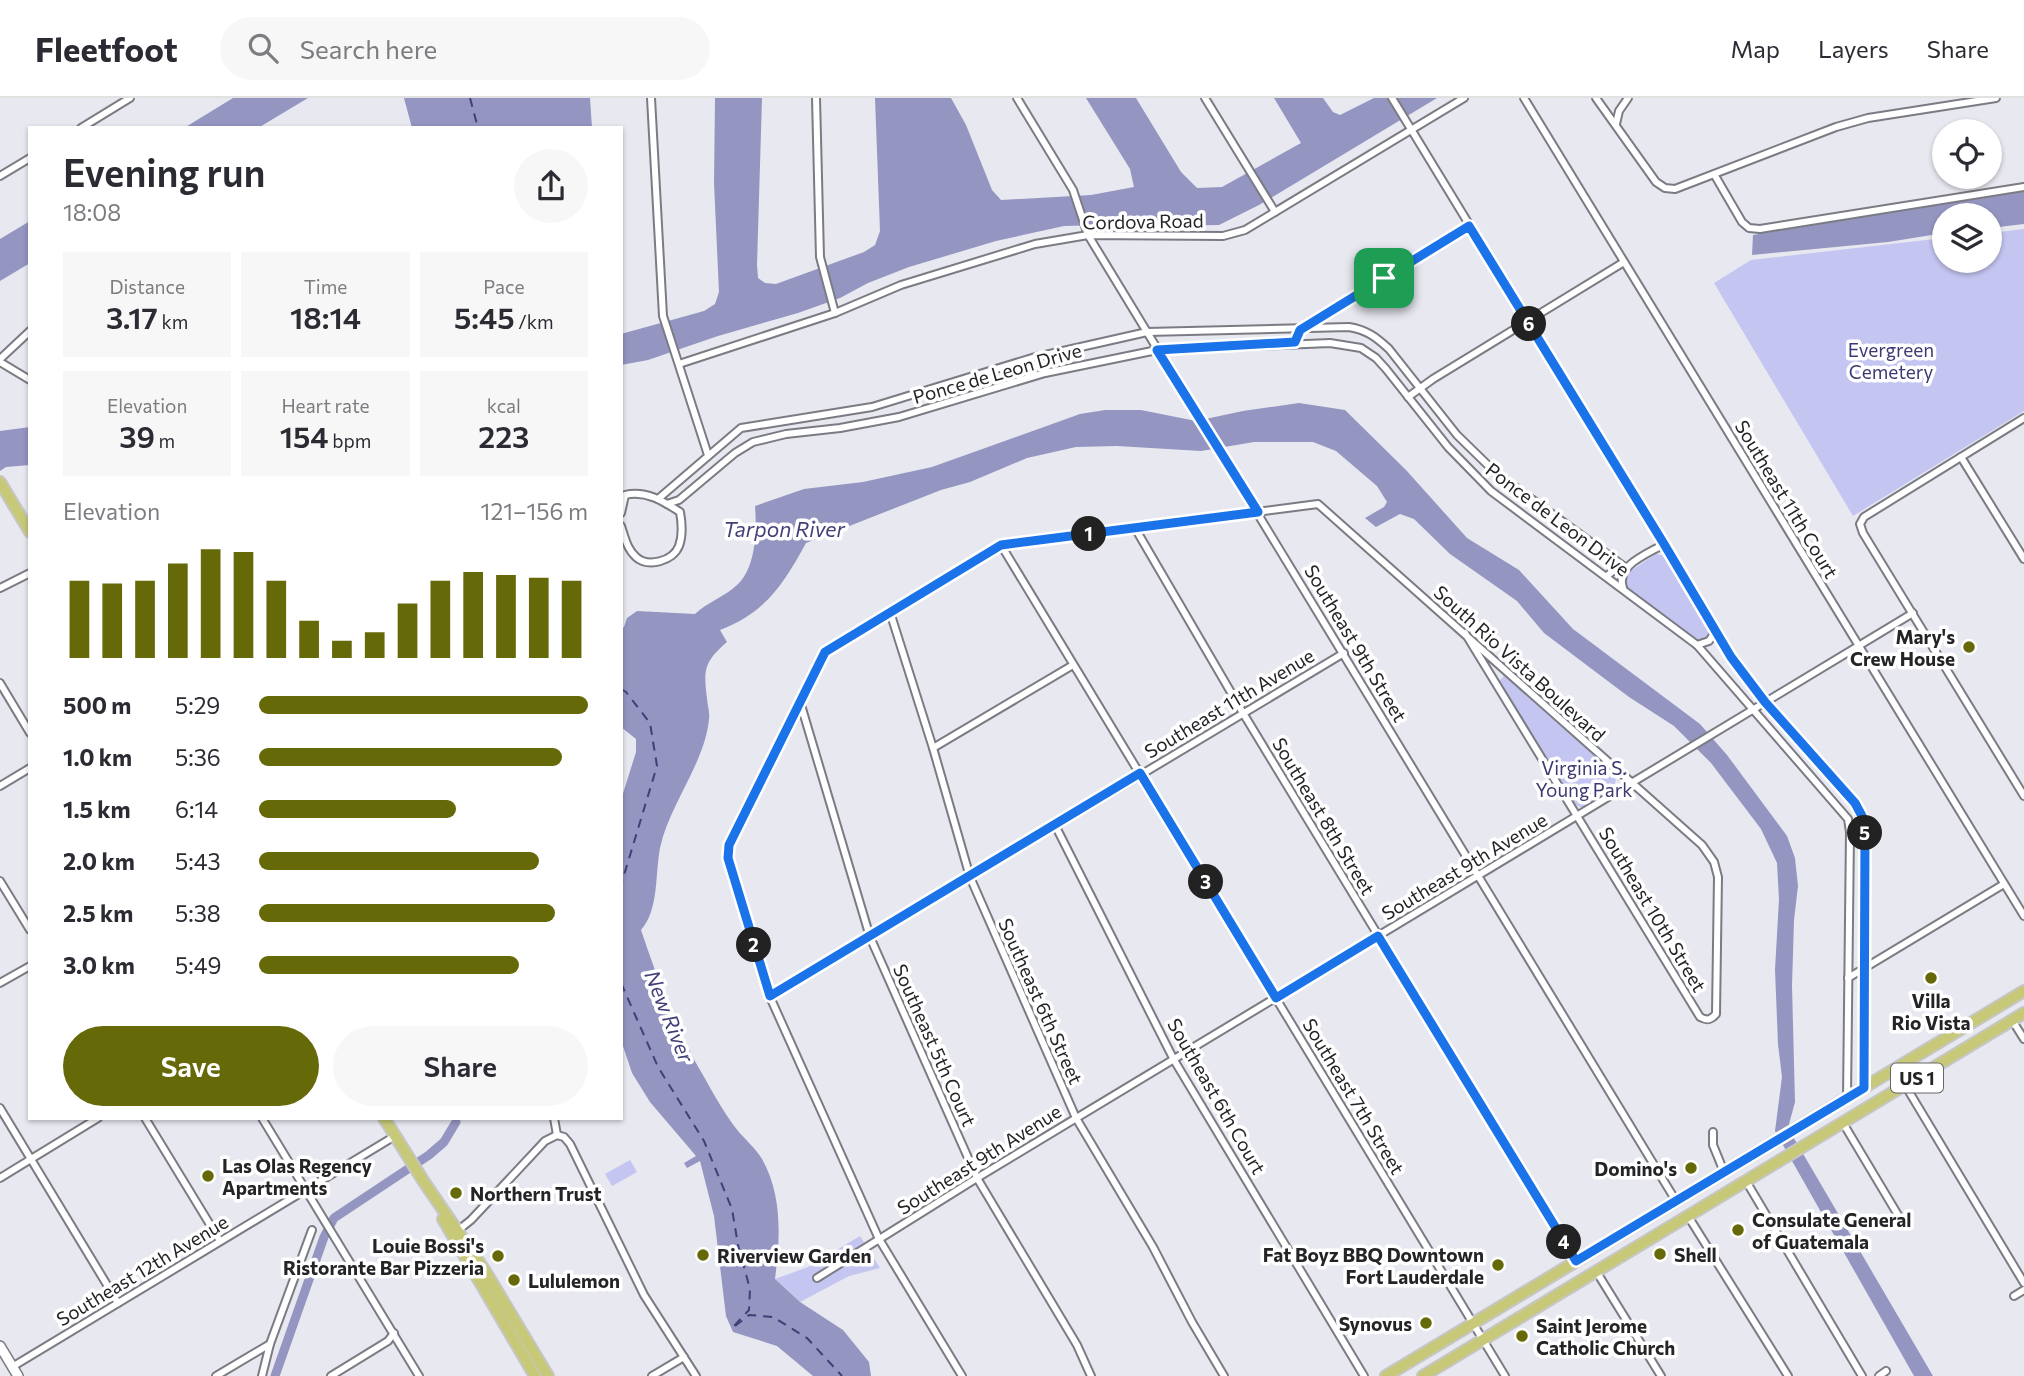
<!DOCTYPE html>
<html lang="en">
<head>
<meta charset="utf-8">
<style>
	:root { --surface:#fff; --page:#f7f7f7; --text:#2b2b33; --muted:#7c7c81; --line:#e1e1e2; --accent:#666907 }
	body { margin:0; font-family:Commissioner,sans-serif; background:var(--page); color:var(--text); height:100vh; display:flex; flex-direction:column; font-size:26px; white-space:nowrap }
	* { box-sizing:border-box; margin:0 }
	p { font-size:23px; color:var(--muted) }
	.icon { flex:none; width:38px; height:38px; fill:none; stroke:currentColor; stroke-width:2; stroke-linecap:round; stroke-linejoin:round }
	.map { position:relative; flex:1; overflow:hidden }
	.side { position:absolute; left:28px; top:28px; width:595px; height:994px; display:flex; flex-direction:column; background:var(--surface); border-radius:0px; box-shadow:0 2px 5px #0004 }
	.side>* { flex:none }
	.tools { position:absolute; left:1932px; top:21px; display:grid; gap:14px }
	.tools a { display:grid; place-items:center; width:70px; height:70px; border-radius:50%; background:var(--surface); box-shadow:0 2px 5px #0004; font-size:35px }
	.pin { position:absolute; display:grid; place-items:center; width:60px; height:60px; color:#fff; margin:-30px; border-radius:14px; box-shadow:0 4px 10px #0006 }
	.km { position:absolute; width:35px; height:35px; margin:-18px; border-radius:50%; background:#222; color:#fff; font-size:19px; line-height:35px; text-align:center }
	.round { display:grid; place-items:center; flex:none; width:74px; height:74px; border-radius:37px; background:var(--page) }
	.summary { display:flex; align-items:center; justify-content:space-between; height:119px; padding:0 35px }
	h1 { font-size:38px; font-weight:600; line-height:52px }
	.stats { display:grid; grid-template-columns:repeat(3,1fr); gap:10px; height:119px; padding:7px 35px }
	.stats div { display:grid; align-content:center; border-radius:0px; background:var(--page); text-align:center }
	.stats b { font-size:30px; font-weight:600 }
	.stats small { font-size:19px; font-weight:400 }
	.stats p { font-size:19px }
	.chart { height:196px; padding:14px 35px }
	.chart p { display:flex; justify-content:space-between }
	.chart svg { width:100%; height:126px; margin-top:7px; stroke:var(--accent); stroke-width:6 }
	.action { display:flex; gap:14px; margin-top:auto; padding:14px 35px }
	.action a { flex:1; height:80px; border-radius:42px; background:var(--accent); color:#fff; font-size:28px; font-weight:600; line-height:80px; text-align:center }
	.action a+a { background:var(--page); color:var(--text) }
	ul { padding:0 35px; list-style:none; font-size:23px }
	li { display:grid; grid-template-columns:112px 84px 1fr; align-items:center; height:52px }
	li i { height:18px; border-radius:9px; background:var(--accent) }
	header { display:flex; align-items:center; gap:42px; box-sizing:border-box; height:98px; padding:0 35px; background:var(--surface); border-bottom:2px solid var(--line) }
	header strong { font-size:33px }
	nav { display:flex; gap:38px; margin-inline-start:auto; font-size:24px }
	.search { width:490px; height:63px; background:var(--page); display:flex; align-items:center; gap:18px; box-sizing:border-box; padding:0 24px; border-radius:38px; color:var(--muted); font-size:26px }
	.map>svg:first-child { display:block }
</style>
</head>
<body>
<header>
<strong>Fleetfoot</strong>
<div class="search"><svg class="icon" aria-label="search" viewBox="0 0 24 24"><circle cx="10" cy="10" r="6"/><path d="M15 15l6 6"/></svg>Search here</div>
<nav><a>Map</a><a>Layers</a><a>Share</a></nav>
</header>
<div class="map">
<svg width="2024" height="1278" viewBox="0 0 2024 1278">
	<rect width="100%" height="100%" fill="#e7e8f0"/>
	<g fill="#c4c5f1">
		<path d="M2024,131V313L1853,418L1714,185L1751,162L1944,140V163H1990V135Z"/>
		<path d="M1656,456L1668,458L1710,527L1711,532L1708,539L1702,543L1694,540L1626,489L1624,484L1626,476Z"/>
		<path d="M1504,578L1515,585L1616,677L1615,689L1582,710L1572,705L1499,586L1500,582Z"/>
		<path d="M630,1062L637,1074L612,1088L605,1076Z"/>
		<path d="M860,1138L880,1170L849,1178L800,1204L775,1181L808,1169Z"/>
	</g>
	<g fill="#9495c1">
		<path d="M233,0H308L258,30H184Z"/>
		<path d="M404,0H590L592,30H412Z"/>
		<path d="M715,0H762L757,167L758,180L765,185L776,186L864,154L875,147L880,133L875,0H951L966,27L992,92L1001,102L1091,97L1134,89L1130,71L1086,0H1136L1181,74L1197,90L1222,89L1301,45L1274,0H1323L1333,14L1340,17L1374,0H1437L1259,107L1219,127L1166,128L1140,126L1064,128L996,143L909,169L868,185L840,200L798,215L718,238L648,262L621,267V236L704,213L715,206L719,194L714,85Z"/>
		<path d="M2024,92V126L1990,130V117H1944V135L1888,144L1752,157L1753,137Z"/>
		<path d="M30,123V165L0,183V141Z"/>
		<path d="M1299,305L1345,312L1406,372L1467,440L1519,472L1573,531L1700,626L1727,657L1787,738L1795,760L1798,788L1794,822L1792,888L1795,1004L1788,1030L1933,1278H1914L1775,1033L1782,979L1778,946L1775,872L1779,801L1777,765L1761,731L1711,665L1674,628L1629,599L1544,535L1517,503L1450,456L1414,421L1400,416L1376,429L1365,420L1384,409L1387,404L1377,388L1336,353L1313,344H1254L1201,353L1117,348L1076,349L1027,360L970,384L941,392L806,445C783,487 766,514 720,532L727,544C705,563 703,571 707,600C707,606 710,614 709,621C705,665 669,707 660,750C655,776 659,812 641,832C656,877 673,923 696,965C709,987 722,1013 738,1033C746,1042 756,1051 762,1061C783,1098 780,1142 775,1181L800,1204L843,1232L869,1264L871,1278H813L777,1248L733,1234L726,1218L714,1118L700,1063L687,1070L684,1065L696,1058L650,1004L632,975L621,942V702L636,654V641L621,629V531L624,529L627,520L637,513L695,516C708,504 724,499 737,487C756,470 757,432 755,408L804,391L863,384L932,369L1080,316L1105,312H1141L1196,323L1243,313Z"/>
		<path d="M30,329V367L6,369L0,373V333Z"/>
	</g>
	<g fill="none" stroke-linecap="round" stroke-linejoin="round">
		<path stroke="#9495c1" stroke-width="9" d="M275,1278L324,1139L334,1120L429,1057L444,1044L456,1024"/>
		<g stroke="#423f78" stroke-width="2" stroke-dasharray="9 7" stroke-linecap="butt">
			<path d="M470,0L478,30"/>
			<path d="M621,591L626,594L650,625L657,668L621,787"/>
			<path d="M621,885L658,969L704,1043L732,1111L738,1147L750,1191L749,1212L732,1230"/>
			<path d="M735,1228L749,1217L773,1219L807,1240L842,1278"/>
		</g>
		<defs>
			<g id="street">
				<path d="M651,0L663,218L708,357"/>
				<path d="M816,0L820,159L835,215"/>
				<path d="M1017,0L1073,92L1088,137L1676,1103"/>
				<path d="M1205,0L1275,114"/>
				<path d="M1392,0L1664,446L1731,559L1765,604L1855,705L1862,718L1865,732L1864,990"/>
				<path d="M1524,0L2024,818"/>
				<path d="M1596,0L1656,84L1665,90L1675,91L1836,29L1868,20L1996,0"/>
				<path d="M1616,26L1619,13L1628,0"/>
				<path d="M81,30L130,0"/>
				<path d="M1714,76L1742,124L1749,130L1760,131L2024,89"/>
				<path d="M0,78L30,60"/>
				<path d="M1295,244L1300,232L1469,128"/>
				<path d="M0,261L30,233"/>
				<path d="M0,264L30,282"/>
				<path d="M679,266L835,215L901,187L1035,146L1088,137L1223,138L1245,132L1464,0"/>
				<path d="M1408,299L1433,281L1624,164"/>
				<path d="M2024,320L1864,419L1860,426L1863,435L2024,698"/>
				<path d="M1961,359L2024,461"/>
				<path d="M658,401L741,330L872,309L1032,260L1147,234L1349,229C1367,232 1376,239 1389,251L1457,337L1496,375L1626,470"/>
				<path d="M667,406L679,402L735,355L753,344L786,336L840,330L899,319L1045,275L1157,252L1330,245L1361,250L1376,260L1386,271L1448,349L1491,393L1697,547L1848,721L1850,734L1847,1000"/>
				<path d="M621,415L625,397C646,392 663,403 680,414C682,425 683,437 679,448C673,463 648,470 636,459C627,451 625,440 621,428"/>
				<path d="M1135,430L1243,615L1576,1163"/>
				<path d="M1001,447L1505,1278"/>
				<path d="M1607,478L1613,473L1615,463"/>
				<path d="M0,490L30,475"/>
				<path d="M1623,490C1615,467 1648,456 1664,446"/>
				<path d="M890,514L933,650L970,779L1076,1020L1153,1149L1192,1224L1224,1278"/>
				<path d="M1697,547L1709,543L1716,533"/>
				<path d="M0,585L30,635"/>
				<path d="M801,607L870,839L977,1080L1077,1247L1091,1278"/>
				<path d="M933,650L1073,567"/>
				<path d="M0,688L30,670"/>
				<path d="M1055,727L1174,962L1364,1278"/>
				<path d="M0,783L30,832"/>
				<path d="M1848,880L2004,786"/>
				<path d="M0,885L30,868"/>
				<path d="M770,899L1344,555"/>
				<path d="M2012,922L2024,941"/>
				<path d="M1905,987L2024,1185"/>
				<path d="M0,1010L118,1205"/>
				<path d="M145,1020L220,1143"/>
				<path d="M262,1020L419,1278"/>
				<path d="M554,1020L557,1037"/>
				<path d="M1843,1025L1898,1117"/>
				<path d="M1713,1034V1047L1724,1074"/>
				<path d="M557,1037L564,1039L570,1046L644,1197L696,1278"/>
				<path d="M0,1080L98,1020"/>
				<path d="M1746,1083L1862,1278"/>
				<path d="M1688,1118L1788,1278"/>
				<path d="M456,1134L471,1122L545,1043L557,1037"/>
				<path d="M1596,1173L1661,1278"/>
				<path d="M817,1180L977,1080L1913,515"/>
				<path d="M2014,1198L2024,1192"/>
				<path d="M12,1269L395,1038"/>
				<path d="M216,1278L270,1246"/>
				<path d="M262,1278L270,1246L312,1132"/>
				<path d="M331,1278L388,1243L394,1235"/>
				<path d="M652,1278L684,1259"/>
				<path d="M962,1278L879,1141L770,899L728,760L729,747L825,554L1001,447L1318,406L1702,747L1714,764L1718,779L1716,916C1711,922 1707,923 1700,919L1465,535"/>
				<path d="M1879,1278L1886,1273"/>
			</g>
			<path id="secondary" d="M0,1248L18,1278"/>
			<g id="primary">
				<path d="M0,384L30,434"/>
				<path d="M384,1020L424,1084L485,1173L548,1278"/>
				<path d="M443,1121L535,1278"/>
				<path d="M1386,1278L2024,893"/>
				<path d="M1423,1278L2024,915"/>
			</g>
		</defs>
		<use href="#street" stroke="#7b7b83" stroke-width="10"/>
		<use href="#secondary" stroke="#7b7b83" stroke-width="12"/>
		<use href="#primary" stroke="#c6c6c7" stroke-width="14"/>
		<use href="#street" stroke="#fff" stroke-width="6"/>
		<use href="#secondary" stroke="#fff" stroke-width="9"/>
		<use href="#primary" stroke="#c7c979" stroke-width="10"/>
	</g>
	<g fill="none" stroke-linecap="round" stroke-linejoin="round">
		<defs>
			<path id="route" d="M1469,128L1664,446L1731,559L1765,604L1855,705L1862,718L1865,732L1864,990L1576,1163L1378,838L1276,900L1140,675L770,898L728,760L729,747L825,554L1001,447L1258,414L1157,252L1295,244L1300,232Z"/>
		</defs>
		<use href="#route" stroke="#fff" stroke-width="14"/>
		<use href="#route" stroke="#1a73e8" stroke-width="9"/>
	</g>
	<g fill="#666907" stroke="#fff" stroke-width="2.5">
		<circle cx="1969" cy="549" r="7"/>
		<circle cx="1931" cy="880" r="7"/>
		<circle cx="1691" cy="1070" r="7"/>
		<circle cx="208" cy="1078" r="7"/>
		<circle cx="456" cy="1095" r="7"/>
		<circle cx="1738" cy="1132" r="7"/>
		<circle cx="1660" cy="1156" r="7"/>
		<circle cx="703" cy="1157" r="7"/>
		<circle cx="498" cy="1158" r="7"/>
		<circle cx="1498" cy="1167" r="7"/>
		<circle cx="514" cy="1182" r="7"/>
		<circle cx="1426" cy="1225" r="7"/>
		<circle cx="1522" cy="1238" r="7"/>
	</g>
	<g text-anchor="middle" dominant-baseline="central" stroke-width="7" stroke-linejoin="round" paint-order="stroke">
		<rect fill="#fff" stroke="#666668" stroke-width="2" x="1891" y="965.5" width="52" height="29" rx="5"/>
		<g font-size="18" font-weight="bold" fill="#242427">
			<text x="1917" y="980">US 1</text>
		</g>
		<g font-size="19" fill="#242427" stroke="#fff">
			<text transform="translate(1143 123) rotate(-1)">Cordova Road</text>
			<text transform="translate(997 275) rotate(-16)">Ponce de Leon Drive</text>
			<text transform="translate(1787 401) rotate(59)">Southeast 11th Court</text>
			<text transform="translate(1558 421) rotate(37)">Ponce de Leon Drive</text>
			<text transform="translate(1356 545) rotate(59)">Southeast 9th Street</text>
			<text transform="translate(1520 565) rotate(42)">South Rio Vista Boulevard</text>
			<text transform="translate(1229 605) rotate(-31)">Southeast 11th Avenue</text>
			<text transform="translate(1324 718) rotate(59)">Southeast 8th Street</text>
			<text transform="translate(1464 768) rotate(-31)">Southeast 9th Avenue</text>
			<text transform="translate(1653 811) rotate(59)">Southeast 10th Street</text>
			<text transform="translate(1041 903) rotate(66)">Southeast 6th Street</text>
			<text transform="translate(935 947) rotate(66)">Southeast 5th Court</text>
			<text transform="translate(1217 998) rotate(60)">Southeast 6th Court</text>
			<text transform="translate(1354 998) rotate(59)">Southeast 7th Street</text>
			<text transform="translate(979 1061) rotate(-32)">Southeast 9th Avenue</text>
			<text transform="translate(142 1172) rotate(-31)">Southeast 12th Avenue</text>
		</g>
		<g font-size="19" fill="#3d3972" stroke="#fff">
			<text x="1891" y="251">Evergreen<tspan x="1891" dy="22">Cemetery</tspan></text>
			<text x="1584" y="669">Virginia S.<tspan x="1584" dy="22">Young Park</tspan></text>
		</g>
		<g font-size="19" font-weight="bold" fill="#242427" stroke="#fff" text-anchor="start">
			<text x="1955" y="538" text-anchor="end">Mary's<tspan x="1955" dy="22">Crew House</tspan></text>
			<text x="1931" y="902" text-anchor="middle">Villa<tspan x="1931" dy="22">Rio Vista</tspan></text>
			<text x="222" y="1067">Las Olas Regency<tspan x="222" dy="22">Apartments</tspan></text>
			<text x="1677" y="1070" text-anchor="end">Domino's</text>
			<text x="470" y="1095">Northern Trust</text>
			<text x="1752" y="1121">Consulate General<tspan x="1752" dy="22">of Guatemala</tspan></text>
			<text x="484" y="1147" text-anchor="end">Louie Bossi's<tspan x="484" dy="22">Ristorante Bar Pizzeria</tspan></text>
			<text x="1484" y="1156" text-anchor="end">Fat Boyz BBQ Downtown<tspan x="1484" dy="22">Fort Lauderdale</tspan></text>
			<text x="1674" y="1156">Shell</text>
			<text x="717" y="1157">Riverview Garden</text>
			<text x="528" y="1182">Lululemon</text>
			<text x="1412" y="1225" text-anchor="end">Synovus</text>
			<text x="1536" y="1227">Saint Jerome<tspan x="1536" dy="22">Catholic Church</tspan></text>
		</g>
		<g font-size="21" font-style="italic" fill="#423f78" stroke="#fff">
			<text x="784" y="430">Tarpon River</text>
			<text transform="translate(670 918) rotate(68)">New River</text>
		</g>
	</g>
</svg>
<div class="tools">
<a><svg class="icon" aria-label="locate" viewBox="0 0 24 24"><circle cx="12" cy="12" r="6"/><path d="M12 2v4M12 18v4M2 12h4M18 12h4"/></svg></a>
<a><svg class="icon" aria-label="layers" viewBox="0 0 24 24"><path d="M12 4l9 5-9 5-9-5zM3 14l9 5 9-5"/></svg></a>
</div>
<div class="pin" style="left:1384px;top:180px;background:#1e9e55"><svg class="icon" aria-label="arrive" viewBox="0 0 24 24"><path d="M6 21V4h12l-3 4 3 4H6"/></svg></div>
<b class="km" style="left:1089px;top:436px">1</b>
<b class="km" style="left:754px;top:847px">2</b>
<b class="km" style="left:1206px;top:784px">3</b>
<b class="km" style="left:1564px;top:1144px">4</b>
<b class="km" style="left:1865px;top:735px">5</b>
<b class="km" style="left:1529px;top:226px">6</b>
<section class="side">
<div class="summary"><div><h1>Evening run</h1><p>18:08</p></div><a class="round"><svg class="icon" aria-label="share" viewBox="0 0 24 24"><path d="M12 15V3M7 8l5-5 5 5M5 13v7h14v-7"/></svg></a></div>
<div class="stats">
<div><p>Distance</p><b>3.17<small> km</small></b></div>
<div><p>Time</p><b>18:14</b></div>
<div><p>Pace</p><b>5:45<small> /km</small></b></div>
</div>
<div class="stats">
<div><p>Elevation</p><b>39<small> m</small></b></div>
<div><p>Heart rate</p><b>154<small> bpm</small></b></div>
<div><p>kcal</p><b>223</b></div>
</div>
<div class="chart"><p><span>Elevation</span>121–156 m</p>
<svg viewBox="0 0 160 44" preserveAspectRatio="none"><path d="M5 44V17M15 44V18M25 44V17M35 44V11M45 44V6M55 44V7M65 44V17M75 44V31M85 44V38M95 44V35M105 44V25M115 44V17M125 44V14M135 44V15M145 44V16M155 44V17"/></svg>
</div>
<ul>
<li><b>500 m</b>5:29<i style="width:100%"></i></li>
<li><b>1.0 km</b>5:36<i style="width:92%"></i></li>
<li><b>1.5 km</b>6:14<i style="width:60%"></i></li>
<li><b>2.0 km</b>5:43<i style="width:85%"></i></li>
<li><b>2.5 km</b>5:38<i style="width:90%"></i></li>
<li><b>3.0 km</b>5:49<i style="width:79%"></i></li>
</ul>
<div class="action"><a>Save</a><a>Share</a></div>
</section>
</div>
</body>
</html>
